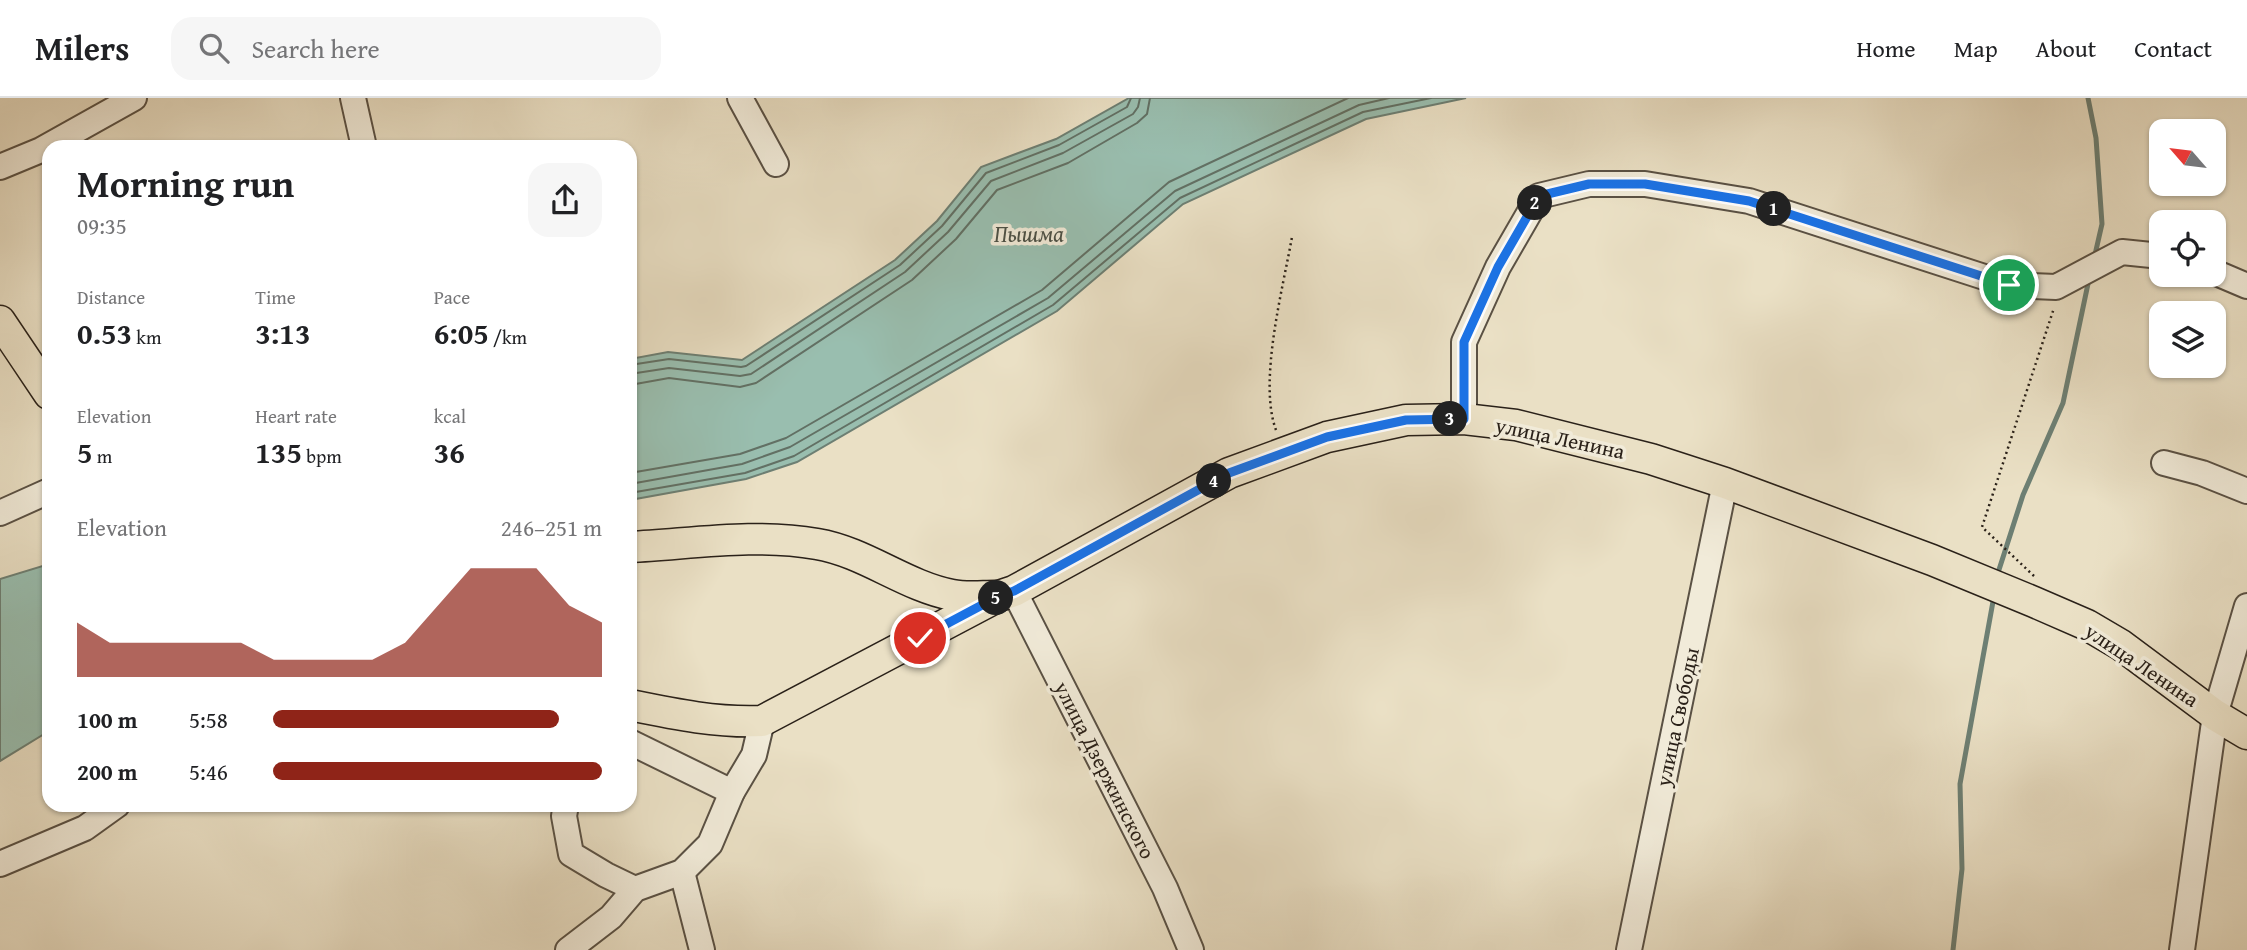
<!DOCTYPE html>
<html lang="en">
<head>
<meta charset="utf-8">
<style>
	:root { --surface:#fff; --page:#f6f6f6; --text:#202124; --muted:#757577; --line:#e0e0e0; --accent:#8f2418 }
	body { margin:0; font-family:"Gentium Book Plus",serif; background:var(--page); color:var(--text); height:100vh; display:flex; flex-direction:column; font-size:26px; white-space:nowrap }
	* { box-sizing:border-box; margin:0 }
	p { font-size:23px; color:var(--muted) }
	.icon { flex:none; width:38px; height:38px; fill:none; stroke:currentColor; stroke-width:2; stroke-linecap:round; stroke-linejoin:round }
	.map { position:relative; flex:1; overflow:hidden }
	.details { position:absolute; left:42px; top:42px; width:595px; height:672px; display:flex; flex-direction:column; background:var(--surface); border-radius:21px; box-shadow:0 2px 5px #0004 }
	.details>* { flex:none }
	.needle { width:46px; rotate:298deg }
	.fabs { position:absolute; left:2149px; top:21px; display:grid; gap:14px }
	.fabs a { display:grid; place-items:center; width:77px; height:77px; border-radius:14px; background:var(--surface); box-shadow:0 2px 5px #0004; font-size:35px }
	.pin { position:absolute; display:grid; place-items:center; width:60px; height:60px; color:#fff; margin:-30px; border:4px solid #fff; border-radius:50%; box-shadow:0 2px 7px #0007 }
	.km { position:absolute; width:35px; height:35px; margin:-18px; border-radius:50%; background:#222; color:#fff; font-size:19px; line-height:35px; text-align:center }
	.round { display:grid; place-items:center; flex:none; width:74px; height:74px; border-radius:21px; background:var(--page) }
	.overview { display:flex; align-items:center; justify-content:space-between; height:119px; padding:0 35px }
	h1 { font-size:38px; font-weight:700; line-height:52px }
	.figures { display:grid; grid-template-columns:repeat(3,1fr); gap:10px; height:119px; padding:7px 35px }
	.figures div { display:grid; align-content:center }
	.figures b { font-size:30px; font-weight:700 }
	.figures small { font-size:19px; font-weight:400 }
	.figures p { font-size:19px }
	.chart { height:196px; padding:14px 35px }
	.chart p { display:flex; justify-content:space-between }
	.chart svg { width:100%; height:126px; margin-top:7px; fill:var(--accent); opacity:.7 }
	ul { padding:0 35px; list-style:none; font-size:23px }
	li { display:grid; grid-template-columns:112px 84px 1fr; align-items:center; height:52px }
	li i { height:18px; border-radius:9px; background:var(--accent) }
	header { display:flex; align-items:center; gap:42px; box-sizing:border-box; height:98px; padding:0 35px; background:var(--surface); border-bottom:2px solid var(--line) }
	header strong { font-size:33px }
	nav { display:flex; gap:38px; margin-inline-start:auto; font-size:24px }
	.search { width:490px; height:63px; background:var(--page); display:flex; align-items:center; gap:18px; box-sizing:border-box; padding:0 24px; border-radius:21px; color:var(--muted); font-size:26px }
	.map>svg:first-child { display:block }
</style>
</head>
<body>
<header>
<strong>Milers</strong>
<div class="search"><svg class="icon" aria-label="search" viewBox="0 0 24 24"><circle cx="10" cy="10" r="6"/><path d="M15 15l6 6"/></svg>Search here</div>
<nav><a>Home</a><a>Map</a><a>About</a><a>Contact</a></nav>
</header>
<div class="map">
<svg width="2247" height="852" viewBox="0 0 2247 852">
	<rect width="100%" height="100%" fill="#eae0c5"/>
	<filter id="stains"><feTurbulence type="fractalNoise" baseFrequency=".00286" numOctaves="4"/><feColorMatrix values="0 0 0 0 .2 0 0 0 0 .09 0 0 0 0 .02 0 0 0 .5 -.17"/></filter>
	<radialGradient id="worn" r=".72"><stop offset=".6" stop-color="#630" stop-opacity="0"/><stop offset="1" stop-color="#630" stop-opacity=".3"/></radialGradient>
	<g fill="#99beaf" stroke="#6d7f73" stroke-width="2">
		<path d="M1129,0H1466L1366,21L1183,106L1057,213L797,364L746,381L630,402V261L668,254L742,262L895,162L937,123L981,69L1056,41Z"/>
		<path d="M49,466V633L0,663V481Z"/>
	</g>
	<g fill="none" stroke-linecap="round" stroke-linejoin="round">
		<g stroke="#627064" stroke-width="2">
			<path d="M630,267L669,261L741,269L746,268L900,167L942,128L986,75L1059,47L1127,9L1131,0"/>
			<path d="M630,276L669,270L740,278L751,276L905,174L948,134L991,83L1063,55L1133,16L1138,9L1140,0"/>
			<path d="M630,287L669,280L740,289L756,285L912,182L956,141L997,92L1068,65L1137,25L1147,16L1150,0"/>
			<path d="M630,375L740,356L786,340L1042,192L1169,84L1348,0"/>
			<path d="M630,386L742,366L790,349L1048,200L1175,93L1359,7L1389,0"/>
			<path d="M630,395L745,375L794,358L1053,207L1180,100L1363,14L1431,0"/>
		</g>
		<g stroke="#6d7f73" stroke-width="5">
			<path d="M2088,0L2096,40L2102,126L2094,161"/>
			<path d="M1997,478L2023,397L2063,305L2089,181"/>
			<path d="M1953,852L1962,771L1960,686L1994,498"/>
		</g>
		<defs>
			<g id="minor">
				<path d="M353,0L364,49"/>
				<path d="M740,0L776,66"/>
				<path d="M0,69L41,52L134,0"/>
				<path d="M2214,174L2247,188"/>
				<path d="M1464,321V244L1498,169L1539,98L1589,86H1645L1749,103L2009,187L2056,189L2122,154L2161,158"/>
				<path d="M2164,365L2202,375L2247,393"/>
				<path d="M0,415L49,393"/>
				<path d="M1014,493L1165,790L1191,852"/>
				<path d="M630,644L732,694"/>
				<path d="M566,707L564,718L571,756L606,777L635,791"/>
				<path d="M0,766L85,730L117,707"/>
				<path d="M682,774L702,852"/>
				<path d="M568,852L611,819L635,791L682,774L710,746L732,694L754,657L762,623"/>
				<path d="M1629,852L1725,385"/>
				<path d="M2182,852L2215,617L2247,508"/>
			</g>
			<g id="major">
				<path d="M0,223L49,296"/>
				<path d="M630,449C691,446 756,435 817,446C865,454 905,488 952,497C966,500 982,498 995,498"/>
				<path d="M630,607C674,616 717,625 762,623L999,498L1014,493L1229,375L1327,339L1406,322L1464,321L1516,327L1651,361L1725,385L1932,462L2034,504L2087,527L2121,547L2215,617L2247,636"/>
			</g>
		</defs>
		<use href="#minor" stroke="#5a5144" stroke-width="28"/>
		<use href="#major" stroke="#2a2119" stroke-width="33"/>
		<g stroke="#2a2119" stroke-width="2.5" stroke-dasharray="2 3.5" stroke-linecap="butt">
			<path d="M1276,332C1258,284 1283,190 1292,139"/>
			<path d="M2034,478L1982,429L2054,210"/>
		</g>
		<use href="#minor" stroke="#f1ebd9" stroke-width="24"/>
		<use href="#major" stroke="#eae0c5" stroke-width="30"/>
	</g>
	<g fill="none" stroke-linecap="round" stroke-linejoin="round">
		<defs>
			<path id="route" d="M920,540L999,498L1014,493L1229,375L1327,339L1406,322L1464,321V244L1498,169L1539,98L1589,86H1645L1749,103L2009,187"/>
		</defs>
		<use href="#route" stroke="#fff" stroke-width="14"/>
		<use href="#route" stroke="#1a73e8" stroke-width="9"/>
	</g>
	<g text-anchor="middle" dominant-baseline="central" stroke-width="7" stroke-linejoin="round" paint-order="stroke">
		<g font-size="21" fill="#2a2119" stroke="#f1ebd9">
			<text transform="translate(1560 340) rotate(12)">улица Ленина</text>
			<text transform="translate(2142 567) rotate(34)">улица Ленина</text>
			<text transform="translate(1677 619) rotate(-78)">улица Свободы</text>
			<text transform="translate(1105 672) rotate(63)">улица Дзержинского</text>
		</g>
		<g font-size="23" font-style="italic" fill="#4b5046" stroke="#f1ebd9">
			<text x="1029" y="135">Пышма</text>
		</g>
	</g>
	<rect width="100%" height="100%" filter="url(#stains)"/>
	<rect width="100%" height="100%" fill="url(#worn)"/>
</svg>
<div class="fabs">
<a><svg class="needle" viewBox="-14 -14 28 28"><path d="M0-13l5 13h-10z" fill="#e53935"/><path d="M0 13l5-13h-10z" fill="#757577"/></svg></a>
<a><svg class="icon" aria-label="locate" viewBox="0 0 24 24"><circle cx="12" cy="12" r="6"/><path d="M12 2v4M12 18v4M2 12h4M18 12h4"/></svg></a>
<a><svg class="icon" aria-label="layers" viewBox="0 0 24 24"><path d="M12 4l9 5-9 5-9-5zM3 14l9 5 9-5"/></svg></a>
</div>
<div class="pin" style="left:2009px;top:187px;background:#1e9e55"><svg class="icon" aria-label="arrive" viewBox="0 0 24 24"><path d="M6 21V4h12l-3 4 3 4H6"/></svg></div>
<div class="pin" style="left:920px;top:540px;background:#d93025"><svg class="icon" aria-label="check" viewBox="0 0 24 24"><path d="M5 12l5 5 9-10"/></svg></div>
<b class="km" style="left:1774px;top:111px">1</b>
<b class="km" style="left:1535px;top:105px">2</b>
<b class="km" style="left:1450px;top:321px">3</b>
<b class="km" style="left:1214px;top:383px">4</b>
<b class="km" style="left:996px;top:500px">5</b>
<section class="details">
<div class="overview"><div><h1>Morning run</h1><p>09:35</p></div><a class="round"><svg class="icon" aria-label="share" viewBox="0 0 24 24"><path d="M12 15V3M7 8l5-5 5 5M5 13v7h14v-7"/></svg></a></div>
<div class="figures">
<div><p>Distance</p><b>0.53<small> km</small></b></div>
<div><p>Time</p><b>3:13</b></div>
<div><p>Pace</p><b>6:05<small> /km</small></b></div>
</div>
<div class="figures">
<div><p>Elevation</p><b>5<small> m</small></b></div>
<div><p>Heart rate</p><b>135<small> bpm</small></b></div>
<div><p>kcal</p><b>36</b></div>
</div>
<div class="chart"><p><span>Elevation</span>246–251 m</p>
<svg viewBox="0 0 160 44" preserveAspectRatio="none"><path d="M0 44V25L10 32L20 32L30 32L40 32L50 32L60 38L70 38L80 38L90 38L100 32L110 19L120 6L130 6L140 6L150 19L160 25V44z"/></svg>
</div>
<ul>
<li><b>100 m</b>5:58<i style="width:87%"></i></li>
<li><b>200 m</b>5:46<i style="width:100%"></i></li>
</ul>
</section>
</div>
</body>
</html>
